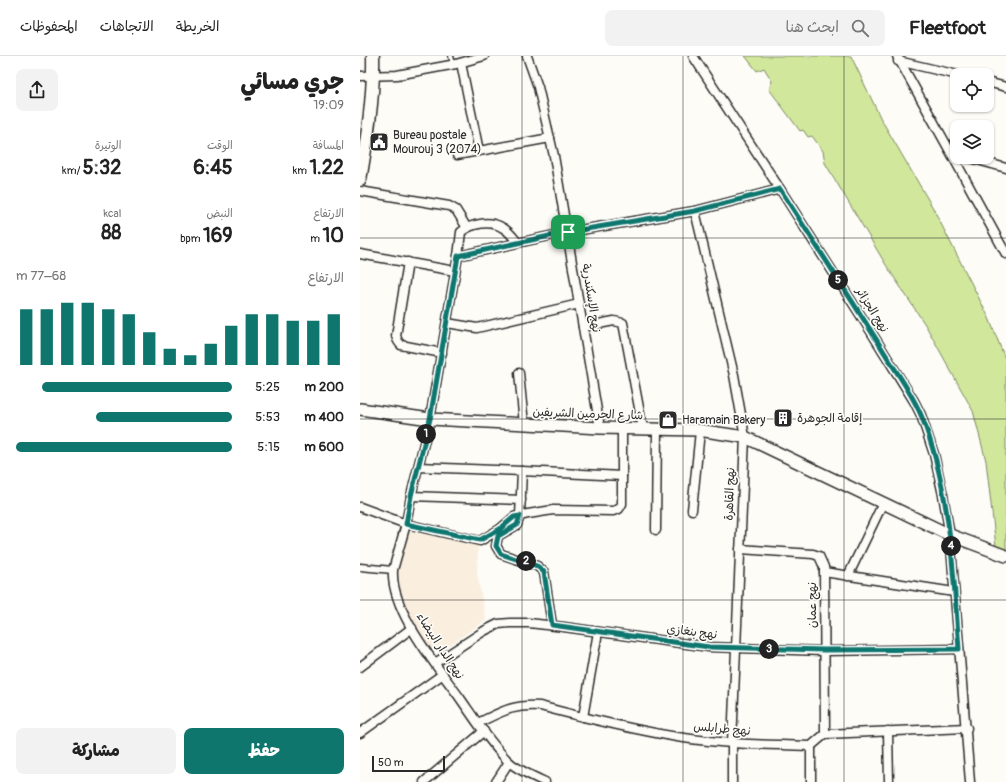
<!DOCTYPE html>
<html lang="ar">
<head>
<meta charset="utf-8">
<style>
	:root { --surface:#fff; --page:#f2f2f2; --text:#222; --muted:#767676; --line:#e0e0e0; --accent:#0f766e }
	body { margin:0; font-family:Pangolin,"Playpen Sans Arabic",sans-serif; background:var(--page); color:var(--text); direction:rtl; height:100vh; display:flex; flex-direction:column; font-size:15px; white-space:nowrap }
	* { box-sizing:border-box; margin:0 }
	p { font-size:13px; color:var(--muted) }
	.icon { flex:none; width:22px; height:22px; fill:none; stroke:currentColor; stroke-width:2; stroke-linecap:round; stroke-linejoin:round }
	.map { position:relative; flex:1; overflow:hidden; direction:ltr }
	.drawer { display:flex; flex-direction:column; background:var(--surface); width:360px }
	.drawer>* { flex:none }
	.tools { position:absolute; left:590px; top:12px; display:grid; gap:8px }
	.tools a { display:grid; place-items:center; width:44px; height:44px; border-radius:8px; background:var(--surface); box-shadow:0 1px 3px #0004; font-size:20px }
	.scale { position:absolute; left:12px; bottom:10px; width:73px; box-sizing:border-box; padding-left:4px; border:2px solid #2b2b2b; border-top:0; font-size:11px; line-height:14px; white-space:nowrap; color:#2b2b2b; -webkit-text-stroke:3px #fdfcf7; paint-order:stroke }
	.pin { position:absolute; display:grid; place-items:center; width:34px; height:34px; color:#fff; margin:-17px; border-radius:8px; box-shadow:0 2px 6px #0006 }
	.km { position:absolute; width:20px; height:20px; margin:-10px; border-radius:50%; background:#222; color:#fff; font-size:11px; line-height:20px; text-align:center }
	.round { display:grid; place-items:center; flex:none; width:42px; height:42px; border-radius:8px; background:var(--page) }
	.headline { display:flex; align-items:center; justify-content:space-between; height:68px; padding:0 16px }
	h1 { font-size:22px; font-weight:800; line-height:30px }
	.figures { display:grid; grid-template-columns:repeat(3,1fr); gap:6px; height:68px; padding:4px 16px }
	.figures div { display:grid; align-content:center }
	.figures b { font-size:20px; font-weight:800 }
	.figures small { font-size:11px; font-weight:400 }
	.figures p { font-size:11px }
	.chart { height:112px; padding:8px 16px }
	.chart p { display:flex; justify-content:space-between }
	.chart svg { width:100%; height:72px; margin-top:4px; stroke:var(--accent); stroke-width:6 }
	.button { display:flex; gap:8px; margin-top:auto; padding:8px 16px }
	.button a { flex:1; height:46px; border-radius:8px; background:var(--accent); color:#fff; font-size:16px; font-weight:800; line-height:46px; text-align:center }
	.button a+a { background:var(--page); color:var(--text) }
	ul { padding:0 16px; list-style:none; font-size:13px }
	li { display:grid; grid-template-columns:64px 48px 1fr; align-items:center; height:30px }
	li i { height:10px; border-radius:5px; background:var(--accent) }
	header { display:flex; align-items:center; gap:24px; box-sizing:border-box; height:56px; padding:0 20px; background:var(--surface); border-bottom:1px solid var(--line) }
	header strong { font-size:19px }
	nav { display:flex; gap:22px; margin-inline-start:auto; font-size:14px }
	.search { width:280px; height:36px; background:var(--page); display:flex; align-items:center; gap:10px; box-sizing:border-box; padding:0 14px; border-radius:8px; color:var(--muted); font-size:15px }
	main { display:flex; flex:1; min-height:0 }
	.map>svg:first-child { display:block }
</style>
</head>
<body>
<header>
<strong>Fleetfoot</strong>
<div class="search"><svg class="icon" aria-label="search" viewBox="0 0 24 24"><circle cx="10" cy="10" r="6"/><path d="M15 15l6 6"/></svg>ابحث هنا</div>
<nav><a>الخريطة</a><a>الاتجاهات</a><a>المحفوظات</a></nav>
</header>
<main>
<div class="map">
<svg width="646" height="726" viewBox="0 0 646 726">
	<rect width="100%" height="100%" fill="#fdfcf7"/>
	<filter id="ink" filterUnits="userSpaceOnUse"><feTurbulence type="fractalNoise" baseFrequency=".025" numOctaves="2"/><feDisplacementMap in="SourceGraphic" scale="8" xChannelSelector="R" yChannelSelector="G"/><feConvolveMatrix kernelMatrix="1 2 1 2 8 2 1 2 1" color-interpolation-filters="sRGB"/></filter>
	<g filter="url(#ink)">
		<path fill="#faeede" d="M44,474L118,490L117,518L126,564L81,595L70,594L43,553L34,517Z"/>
		<path fill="#d0e79c" stroke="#7e8964" d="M385,0H491L521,63L573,152L629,262L646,305V495L636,491L626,405L613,355L566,270L526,209L465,107L463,95L452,80L448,81L443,74L440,75L409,33L412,25L404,12L397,15Z"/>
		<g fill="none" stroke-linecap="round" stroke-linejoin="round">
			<defs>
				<path id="service" d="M91,0L93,8"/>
				<path id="pedestrian" d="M0,511L33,514"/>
				<g id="minor">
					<path d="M167,0L178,31L194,100L240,372"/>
					<path d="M333,0L420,133L510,274L554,345L561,359L574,398L583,439L590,479L610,726"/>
					<path d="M537,0L591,97L646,198"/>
					<path d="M538,5L598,19"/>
					<path d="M101,7L119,95"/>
					<path d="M0,20L37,19L96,8L124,0"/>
					<path d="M627,26L646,31"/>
					<path d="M97,99L190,82"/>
					<path d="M607,101L646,112"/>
					<path d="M0,135L89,150L96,154L107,172"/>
					<path d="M335,155L374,319L385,381L372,687V726"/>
					<path d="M0,198L95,215"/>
					<path d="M98,200L101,176C112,167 131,164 143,172C149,175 154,182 158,187"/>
					<path d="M48,206L36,280C37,284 38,286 41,289L82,297"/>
					<path d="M87,267L117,272L219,248"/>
					<path d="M223,271L254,265L263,267L283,373"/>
					<path d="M159,317L164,368"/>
					<path d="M58,411L162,415L160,460L157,469L138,480L136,490L141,498L177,510L184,516L192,569"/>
					<path d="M162,415L262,420"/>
					<path d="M51,440L161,444"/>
					<path d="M0,451L46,468L120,485L140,473L154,461L168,458L193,454L253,455L259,453L262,448V372"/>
					<path d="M332,454L340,375"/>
					<path d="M296,474L297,373"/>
					<path d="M380,493L453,498L459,500L464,511L465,678"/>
					<path d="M464,516L594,536"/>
					<path d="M488,520L523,447"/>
					<path d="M75,607L124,575L138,568L150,567H169L204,571L349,591L464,595L599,593"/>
					<path d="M0,611L52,572"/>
					<path d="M223,661L238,576"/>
					<path d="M118,667C141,656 153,648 180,650C225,662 271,673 317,681C362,688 407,689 451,690L465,678L607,672"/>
					<path d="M528,675L529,726"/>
					<path d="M0,677L83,618"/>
					<path d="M64,726L124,675"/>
					<path d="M136,726L149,706"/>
					<path d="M185,726C174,721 156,713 148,705C130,687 114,662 100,642C77,610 30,554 33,514L46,468L51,440L70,363L98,200L208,176L335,155L420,133"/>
					<path d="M451,726V690"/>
				</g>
				<path id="tertiary" d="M0,353L70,363L240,372L338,374L385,381L590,479L646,500"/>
				<path id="secondary" d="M0,124C7,83 14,41 13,0"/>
			</defs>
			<use href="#service" stroke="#2b2b2b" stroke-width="7"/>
			<use href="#pedestrian" stroke="#2b2b2b" stroke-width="9"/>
			<use href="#minor" stroke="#2b2b2b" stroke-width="11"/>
			<use href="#tertiary" stroke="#2b2b2b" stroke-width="14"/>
			<use href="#secondary" stroke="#2b2b2b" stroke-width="15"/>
			<use href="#service" stroke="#fdfcf7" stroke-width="4"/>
			<use href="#pedestrian" stroke="#fdfcf7" stroke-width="6"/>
			<use href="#minor" stroke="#fdfcf7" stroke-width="8"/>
			<use href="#tertiary" stroke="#fdfcf7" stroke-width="11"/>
			<use href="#secondary" stroke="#fdfcf7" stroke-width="12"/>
		</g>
	</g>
	<g fill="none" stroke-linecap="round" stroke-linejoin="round" filter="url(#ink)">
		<defs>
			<path id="route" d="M420,133C454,186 488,238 521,291C534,313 551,335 561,359C591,432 593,515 599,593L464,594L349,591L192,569L184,516L177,510L141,498L136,490L138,480L157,469L160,460L154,461L140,473L120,484L46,468L51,440L70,363L98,200L208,176L335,155Z"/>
		</defs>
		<use href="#route" stroke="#fff" stroke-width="8"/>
		<use href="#route" stroke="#0f766e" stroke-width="5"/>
	</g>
	<path fill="none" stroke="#2b2b2b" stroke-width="1" stroke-opacity="0.55" d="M162,0V726M323,0V726M484,0V726M0,182H646M0,363H646M0,544H646"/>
	<defs>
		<symbol id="civic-square" viewBox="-11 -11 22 22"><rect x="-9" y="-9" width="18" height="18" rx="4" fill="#2b2b2b" stroke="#fdfcf7"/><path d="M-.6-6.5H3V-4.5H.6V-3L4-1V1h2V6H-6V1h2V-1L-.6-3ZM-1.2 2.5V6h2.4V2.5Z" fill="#fff"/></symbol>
		<symbol id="building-square" viewBox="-11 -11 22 22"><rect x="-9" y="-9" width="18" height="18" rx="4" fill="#2b2b2b" stroke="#fdfcf7"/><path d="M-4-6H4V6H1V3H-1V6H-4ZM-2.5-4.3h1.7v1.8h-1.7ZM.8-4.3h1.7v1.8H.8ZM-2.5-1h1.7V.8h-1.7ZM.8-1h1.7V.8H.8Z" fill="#fff"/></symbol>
		<symbol id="shop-square" viewBox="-11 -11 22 22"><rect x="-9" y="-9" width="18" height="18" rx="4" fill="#2b2b2b" stroke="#fdfcf7"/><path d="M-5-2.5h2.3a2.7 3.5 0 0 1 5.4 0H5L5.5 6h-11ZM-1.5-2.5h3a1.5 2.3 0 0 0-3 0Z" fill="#fff"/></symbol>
	</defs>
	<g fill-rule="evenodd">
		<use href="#civic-square" x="8" y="75" width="22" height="22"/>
		<use href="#building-square" x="412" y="351" width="22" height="22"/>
		<use href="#shop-square" x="297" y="353" width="22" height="22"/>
	</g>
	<g text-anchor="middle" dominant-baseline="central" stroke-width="3.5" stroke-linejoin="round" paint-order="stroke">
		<g font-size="12" fill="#2b2b2b" stroke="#fdfcf7" text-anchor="start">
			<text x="33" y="79">Bureau postale<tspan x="33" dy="14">Mourouj 3 (2074)</tspan></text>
			<text x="437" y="362">إقامة الجوهرة</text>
			<text x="322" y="364">Haramain Bakery</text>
		</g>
		<g font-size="12" fill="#2b2b2b" stroke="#fdfcf7">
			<text transform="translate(231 242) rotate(81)">نهج الإسكندرية</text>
			<text transform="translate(512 254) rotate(58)">نهج الجزائر</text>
			<text transform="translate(228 358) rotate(2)">شارع الحرمين الشريفين</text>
			<text transform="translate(370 438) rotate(-88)">نهج القاهرة</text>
			<text transform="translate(452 549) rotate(-90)">نهج عمان</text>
			<text transform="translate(332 576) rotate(7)">نهج بنغازي</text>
			<text transform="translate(80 590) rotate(57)">نهج الدار البيضاء</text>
			<text transform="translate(362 673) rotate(5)">نهج طرابلس</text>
		</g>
	</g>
</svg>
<div class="tools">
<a><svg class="icon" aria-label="locate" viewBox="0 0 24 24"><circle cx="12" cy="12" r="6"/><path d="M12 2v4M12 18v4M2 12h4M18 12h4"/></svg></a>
<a><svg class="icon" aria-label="layers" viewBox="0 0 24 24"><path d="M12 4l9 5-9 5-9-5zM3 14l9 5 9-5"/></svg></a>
</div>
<div class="scale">50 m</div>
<div class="pin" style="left:208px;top:176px;background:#1e9e55"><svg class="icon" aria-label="arrive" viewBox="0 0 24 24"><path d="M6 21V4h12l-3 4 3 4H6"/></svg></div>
<b class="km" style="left:66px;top:378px">1</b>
<b class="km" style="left:166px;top:505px">2</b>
<b class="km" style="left:409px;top:593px">3</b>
<b class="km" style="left:591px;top:490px">4</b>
<b class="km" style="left:478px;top:224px">5</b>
</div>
<section class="drawer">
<div class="headline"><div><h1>جري مسائي</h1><p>19:09</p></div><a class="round"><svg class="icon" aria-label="share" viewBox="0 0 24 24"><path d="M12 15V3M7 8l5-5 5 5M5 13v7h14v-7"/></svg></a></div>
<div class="figures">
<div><p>المسافة</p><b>1.22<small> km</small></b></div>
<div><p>الوقت</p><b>6:45</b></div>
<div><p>الوتيرة</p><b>5:32<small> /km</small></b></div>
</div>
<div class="figures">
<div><p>الارتفاع</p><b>10<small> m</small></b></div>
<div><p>النبض</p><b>169<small> bpm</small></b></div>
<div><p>kcal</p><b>88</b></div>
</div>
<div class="chart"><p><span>الارتفاع</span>68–77 m</p>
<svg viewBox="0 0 160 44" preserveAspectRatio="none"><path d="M5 44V10M15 44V10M25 44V6M35 44V6M45 44V10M55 44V13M65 44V24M75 44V34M85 44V38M95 44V31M105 44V20M115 44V13M125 44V13M135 44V17M145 44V17M155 44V13"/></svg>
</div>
<ul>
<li><b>200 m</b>5:25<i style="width:88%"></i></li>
<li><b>400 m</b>5:53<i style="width:63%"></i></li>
<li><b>600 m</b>5:15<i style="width:100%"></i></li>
</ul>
<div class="button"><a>حفظ</a><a>مشاركة</a></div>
</section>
</main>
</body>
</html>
